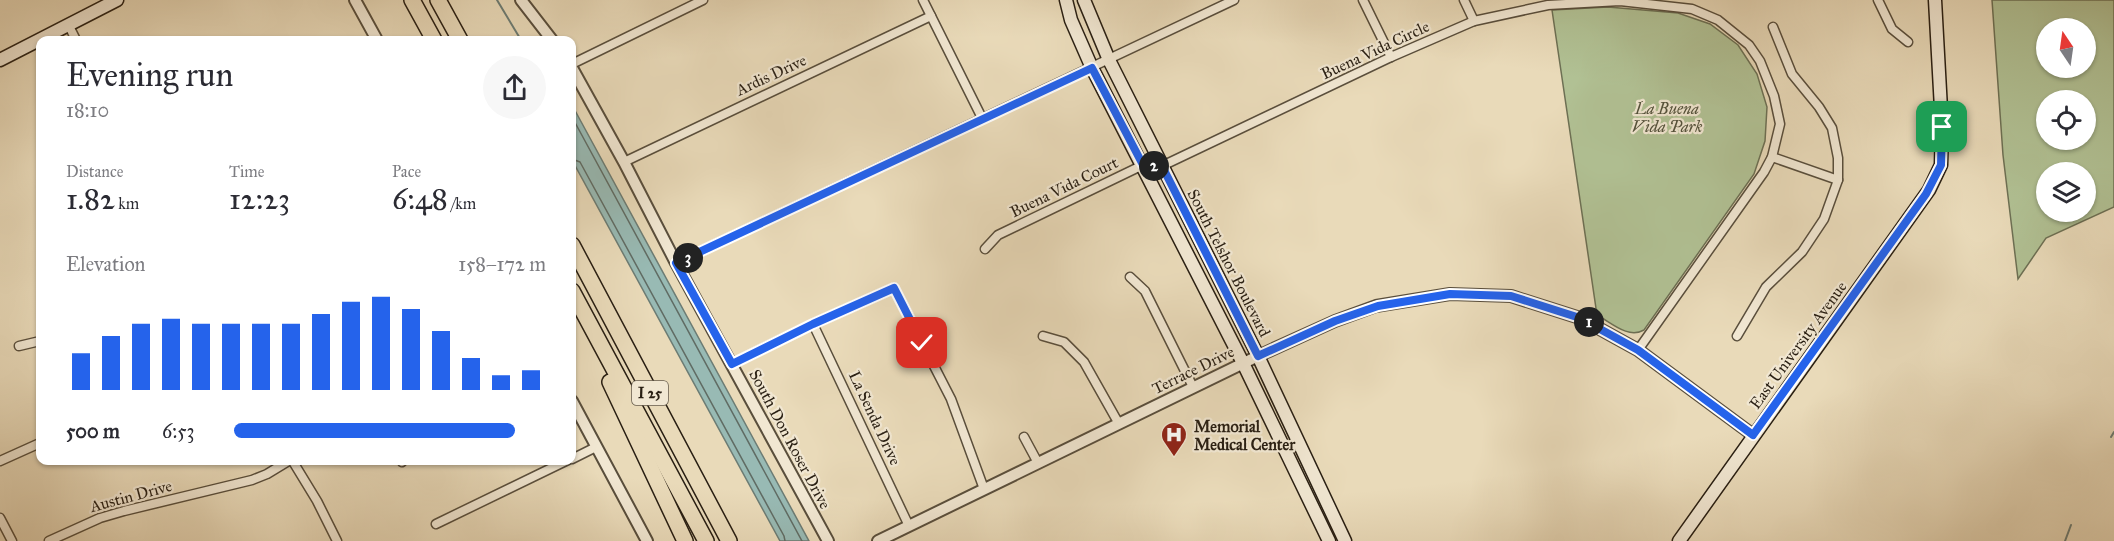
<!DOCTYPE html>
<html lang="en">
<head>
<meta charset="utf-8">
<style>
	:root { --surface:#fff; --page:#f7f7f7; --text:#2b2b33; --muted:#7c7c81; --accent:#2563eb }
	body { margin:0; font-family:"IM FELL Great Primer",serif; background:var(--page); color:var(--text); height:100vh; display:flex; flex-direction:column; font-size:22px; white-space:nowrap }
	* { box-sizing:border-box; margin:0 }
	p { font-size:20px; color:var(--muted) }
	.icon { flex:none; width:33px; height:33px; fill:none; stroke:currentColor; stroke-width:2; stroke-linecap:round; stroke-linejoin:round }
	.map { position:relative; flex:1; overflow:hidden }
	.sheet { position:absolute; left:36px; top:36px; width:540px; height:429px; display:flex; flex-direction:column; background:var(--surface); border-radius:12px; box-shadow:0 2px 4px #0004 }
	.sheet>* { flex:none }
	.needle { width:39px; rotate:347deg }
	.controls { position:absolute; left:2036px; top:18px; display:grid; gap:12px }
	.controls a { display:grid; place-items:center; width:60px; height:60px; border-radius:50%; background:var(--surface); box-shadow:0 2px 4px #0004; font-size:30px }
	.pin { position:absolute; display:grid; place-items:center; width:51px; height:51px; color:#fff; margin:-26px; border-radius:12px; box-shadow:0 3px 9px #0006 }
	.km { position:absolute; width:30px; height:30px; margin:-15px; border-radius:50%; background:#222; color:#fff; font-size:16px; line-height:30px; text-align:center }
	.round { display:grid; place-items:center; flex:none; width:63px; height:63px; border-radius:32px; background:var(--page) }
	.head { display:flex; align-items:center; justify-content:space-between; height:102px; padding:0 30px }
	h1 { font-size:33px; font-weight:600; line-height:45px }
	.stats { display:grid; grid-template-columns:repeat(3,1fr); gap:9px; height:102px; padding:6px 30px }
	.stats div { display:grid; align-content:center }
	.stats b { font-size:30px; font-weight:600 }
	.stats small { font-size:16px; font-weight:400 }
	.stats p { font-size:16px }
	.chart { height:168px; padding:12px 30px }
	.chart p { display:flex; justify-content:space-between }
	.chart svg { width:100%; height:108px; margin-top:6px; stroke:var(--accent); stroke-width:6 }
	ul { padding:0 30px; list-style:none; font-size:20px }
	li { display:grid; grid-template-columns:96px 72px 1fr; align-items:center; height:45px }
	li i { height:15px; border-radius:8px; background:var(--accent) }
	.map>svg:first-child { display:block }
</style>
</head>
<body>
<div class="map">
<svg width="2114" height="541" viewBox="0 0 2114 541">
	<rect width="100%" height="100%" fill="#e9dab9"/>
	<filter id="stains"><feTurbulence type="fractalNoise" baseFrequency=".00333" numOctaves="4"/><feColorMatrix values="0 0 0 0 .2 0 0 0 0 .09 0 0 0 0 .02 0 0 0 .5 -.17"/></filter>
	<radialGradient id="worn" r=".72"><stop offset=".6" stop-color="#630" stop-opacity="0"/><stop offset="1" stop-color="#630" stop-opacity=".3"/></radialGradient>
	<g fill="#b1c194" stroke="#6d7054" stroke-width="1.5" fill-rule="evenodd">
		<path d="M1992,0H2114V207L2046,238L2018,279L2003,155ZM2046,28H2085V68H2046ZM2046,100H2085V140H2046ZM2046,172H2085V212H2046Z"/>
		<path d="M1608,7L1678,13L1710,24L1738,45L1757,74L1767,107L1765,141L1754,174L1644,330C1628,339 1612,323 1597,315L1552,10Z"/>
	</g>
	<path fill="#98bab4" stroke="#6c7c74" stroke-width="1.5" d="M572,105L809,541H780L572,160Z"/>
	<g fill="none" stroke-linecap="round" stroke-linejoin="round">
		<g stroke="#606c64" stroke-width="1.5">
			<path d="M572,117L802,541"/>
			<path d="M572,159L580,162L784,536L785,541"/>
		</g>
		<g stroke="#6c7c74" stroke-width="2">
			<path d="M497,0L521,40"/>
			<path d="M2111,437L2114,432"/>
			<path d="M2065,541L2071,525"/>
		</g>
		<defs>
			<g id="minor">
				<path d="M923,0L982,118"/>
				<path d="M1363,0L1391,57"/>
				<path d="M1464,0L1474,21"/>
				<path d="M1878,0L1892,29L1908,42"/>
				<path d="M68,24L76,40"/>
				<path d="M572,64L703,0"/>
				<path d="M1772,157L1838,180"/>
				<path d="M624,162L931,16"/>
				<path d="M985,249L998,235L1143,165L1162,166L1391,57L1474,21L1548,5L1620,1L1692,9L1718,20L1749,45L1760,61L1774,96L1780,124L1772,157L1764,172L1638,350"/>
				<path d="M676,263L1234,0"/>
				<path d="M1130,277L1145,291L1193,387"/>
				<path d="M813,324L909,526"/>
				<path d="M1043,336L1064,342L1084,362L1119,424"/>
				<path d="M1737,336L1766,287L1802,252L1824,219L1838,180V158L1832,128L1819,107L1792,74L1773,27"/>
				<path d="M19,346L40,341"/>
				<path d="M732,364L813,324L894,288L951,399L984,489"/>
				<path d="M1024,437L1038,463"/>
				<path d="M572,459L596,447"/>
				<path d="M292,460L317,501L337,541"/>
				<path d="M401,460L402,462"/>
				<path d="M0,461L40,443"/>
				<path d="M0,518L12,541"/>
				<path d="M436,524L568,460"/>
				<path d="M49,541L100,518L124,511L252,480L267,474L290,460"/>
			</g>
			<g id="tertiary">
				<path d="M355,0L377,40"/>
				<path d="M521,0L552,40"/>
				<path d="M572,68L624,162L676,263L828,541"/>
				<path d="M572,401L647,541"/>
				<path d="M878,541L1258,356L1335,321L1376,306L1450,294L1511,296L1580,318L1638,350L1753,435"/>
			</g>
			<g id="secondary">
				<path d="M1066,0L1071,20L1092,68L1243,363L1329,541"/>
				<path d="M1084,0L1109,60L1258,356L1345,541"/>
				<path d="M0,60L117,0"/>
				<path d="M1679,541L1929,190L1941,165L1942,127L1935,0"/>
			</g>
			<g id="motorway">
				<path d="M412,0L434,40"/>
				<path d="M438,0L460,40"/>
				<path d="M572,245L729,541"/>
				<path d="M572,291L706,541"/>
				<path d="M610,382L685,541"/>
			</g>
		</defs>
		<use href="#minor" stroke="#594e3c" stroke-width="11"/>
		<use href="#tertiary" stroke="#594e3c" stroke-width="14"/>
		<use href="#secondary" stroke="#291f13" stroke-width="15"/>
		<use href="#motorway" stroke="#291f13" stroke-width="18"/>
		<use href="#minor" stroke="#f1e7d2" stroke-width="8"/>
		<use href="#tertiary" stroke="#f1e7d2" stroke-width="10"/>
		<use href="#secondary" stroke="#f1e7d2" stroke-width="12"/>
		<use href="#motorway" stroke="#e9dab9" stroke-width="15"/>
	</g>
	<g fill="none" stroke-linecap="round" stroke-linejoin="round">
		<defs>
			<path id="route" d="M922,343L894,288L813,324L732,364L676,263L1092,68L1143,165L1162,166L1258,356L1335,321L1378,306L1450,294L1511,296L1580,318L1638,350L1753,435L1926,194L1941,165L1942,127"/>
		</defs>
		<use href="#route" stroke="#fff" stroke-width="12"/>
		<use href="#route" stroke="#2563eb" stroke-width="8"/>
	</g>
	<defs>
		<symbol id="hospital-pin" viewBox="-11 -11 22 30"><path d="M0 17L-7.5 6A9.5 9.5 0 1 1 7.5 6Z" fill="#8f2418" stroke="#f1e7d2"/><path d="M-5-5h3v3.5h4V-5h3V5h-3V1.5h-4V5h-3Z" fill="#fff"/></symbol>
	</defs>
	<g fill-rule="evenodd">
		<use href="#hospital-pin" x="1159" y="420" width="30" height="40"/>
	</g>
	<g text-anchor="middle" dominant-baseline="central" stroke-width="4.5" stroke-linejoin="round" paint-order="stroke">
		<rect fill="#f1e7d2" stroke="#655b4c" stroke-width="1.5" x="632" y="381" width="36" height="24" rx="4.5"/>
		<g font-size="15" font-weight="bold" fill="#291f13">
			<text x="650" y="393">I 25</text>
		</g>
		<g font-size="16" fill="#291f13" stroke="#f1e7d2">
			<text transform="translate(1375 50) rotate(-25)">Buena Vida Circle</text>
			<text transform="translate(771 75) rotate(-25)">Ardis Drive</text>
			<text transform="translate(1064 187) rotate(-26)">Buena Vida Court</text>
			<text transform="translate(1229 263) rotate(63)">South Telshor Boulevard</text>
			<text transform="translate(1798 345) rotate(-54)">East University Avenue</text>
			<text transform="translate(1193 370) rotate(-26)">Terrace Drive</text>
			<text transform="translate(875 418) rotate(65)">La Senda Drive</text>
			<text transform="translate(790 439) rotate(62)">South Don Roser Drive</text>
			<text transform="translate(131 496) rotate(-15)">Austin Drive</text>
		</g>
		<g font-size="16" font-style="italic" fill="#52503a" stroke="#f1e7d2">
			<text x="1667" y="108">La Buena<tspan x="1667" dy="18">Vida Park</tspan></text>
		</g>
		<g font-size="16" font-weight="bold" fill="#291f13" stroke="#f1e7d2" text-anchor="start">
			<text x="1194" y="426">Memorial<tspan x="1194" dy="18">Medical Center</tspan></text>
		</g>
	</g>
	<rect width="100%" height="100%" filter="url(#stains)"/>
	<rect width="100%" height="100%" fill="url(#worn)"/>
</svg>
<div class="controls">
<a><svg class="needle" viewBox="-14 -14 28 28"><path d="M0-13l5 13h-10z" fill="#e53935"/><path d="M0 13l5-13h-10z" fill="#7c7c81"/></svg></a>
<a><svg class="icon" aria-label="locate" viewBox="0 0 24 24"><circle cx="12" cy="12" r="6"/><path d="M12 2v4M12 18v4M2 12h4M18 12h4"/></svg></a>
<a><svg class="icon" aria-label="layers" viewBox="0 0 24 24"><path d="M12 4l9 5-9 5-9-5zM3 14l9 5 9-5"/></svg></a>
</div>
<div class="pin" style="left:1942px;top:127px;background:#1e9e55"><svg class="icon" aria-label="arrive" viewBox="0 0 24 24"><path d="M6 21V4h12l-3 4 3 4H6"/></svg></div>
<div class="pin" style="left:922px;top:343px;background:#d93025"><svg class="icon" aria-label="check" viewBox="0 0 24 24"><path d="M5 12l5 5 9-10"/></svg></div>
<b class="km" style="left:1589px;top:322px">1</b>
<b class="km" style="left:1154px;top:166px">2</b>
<b class="km" style="left:688px;top:258px">3</b>
<section class="sheet">
<div class="head"><div><h1>Evening run</h1><p>18:10</p></div><a class="round"><svg class="icon" aria-label="share" viewBox="0 0 24 24"><path d="M12 15V3M7 8l5-5 5 5M5 13v7h14v-7"/></svg></a></div>
<div class="stats">
<div><p>Distance</p><b>1.82<small> km</small></b></div>
<div><p>Time</p><b>12:23</b></div>
<div><p>Pace</p><b>6:48<small> /km</small></b></div>
</div>
<div class="chart"><p><span>Elevation</span>158–172 m</p>
<svg viewBox="0 0 160 44" preserveAspectRatio="none"><path d="M5 44V29M15 44V22M25 44V17M35 44V15M45 44V17M55 44V17M65 44V17M75 44V17M85 44V13M95 44V8M105 44V6M115 44V11M125 44V20M135 44V31M145 44V38M155 44V36"/></svg>
</div>
<ul>
<li><b>500 m</b>6:53<i style="width:90%"></i></li>
</ul>
</section>
</div>
</body>
</html>
